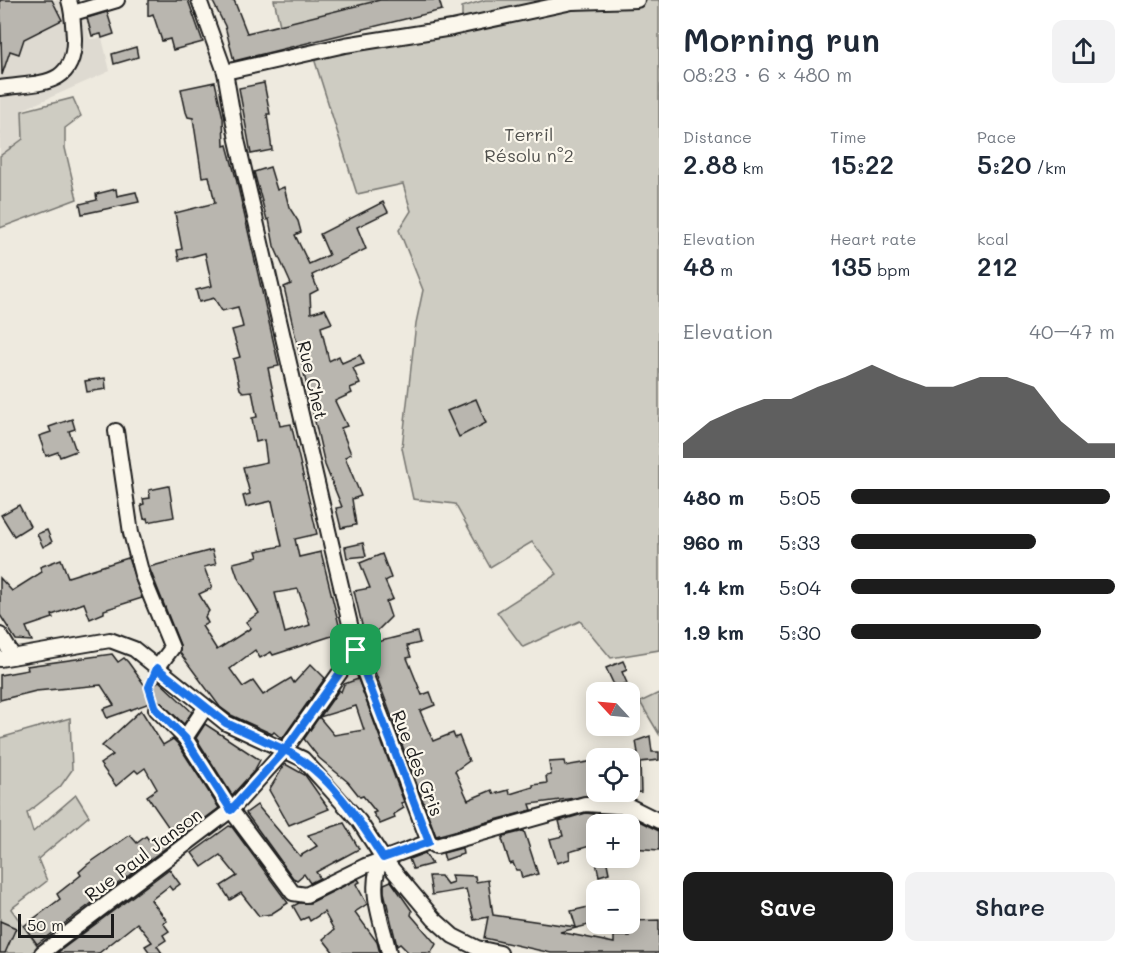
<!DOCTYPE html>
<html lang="en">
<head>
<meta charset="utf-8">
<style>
	:root { --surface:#fff; --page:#f2f2f3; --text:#1f2937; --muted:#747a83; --accent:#1c1c1c }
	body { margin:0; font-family:Mali,sans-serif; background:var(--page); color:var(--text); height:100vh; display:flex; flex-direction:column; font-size:22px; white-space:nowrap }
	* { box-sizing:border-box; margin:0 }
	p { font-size:20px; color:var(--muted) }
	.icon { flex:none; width:33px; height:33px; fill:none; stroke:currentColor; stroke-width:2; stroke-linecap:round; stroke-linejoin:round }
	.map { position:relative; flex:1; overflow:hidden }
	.sheet { display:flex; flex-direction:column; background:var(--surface); width:480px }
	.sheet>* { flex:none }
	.needle { width:39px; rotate:296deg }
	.controls { position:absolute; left:586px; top:682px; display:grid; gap:12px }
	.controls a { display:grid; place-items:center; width:54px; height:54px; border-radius:12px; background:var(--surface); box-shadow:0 3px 15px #0003; font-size:30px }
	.scale { position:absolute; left:18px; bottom:15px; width:96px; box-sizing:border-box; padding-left:6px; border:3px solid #1c1c1c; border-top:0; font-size:16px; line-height:21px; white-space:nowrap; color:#1c1c1c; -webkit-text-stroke:4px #fbf7ec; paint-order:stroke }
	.pin { position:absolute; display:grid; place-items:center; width:51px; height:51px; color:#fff; margin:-26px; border-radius:12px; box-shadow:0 3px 9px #0006 }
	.round { display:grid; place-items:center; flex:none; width:63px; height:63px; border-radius:12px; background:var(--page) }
	.summary { display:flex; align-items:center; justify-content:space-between; height:102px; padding:0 24px }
	h1 { font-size:33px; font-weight:600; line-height:45px }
	.metrics { display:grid; grid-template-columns:repeat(3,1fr); gap:9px; height:102px; padding:6px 24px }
	.metrics div { display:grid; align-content:center }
	.metrics b { font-size:26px; font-weight:600 }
	.metrics small { font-size:16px; font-weight:400 }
	.metrics p { font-size:16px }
	.chart { height:168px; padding:12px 24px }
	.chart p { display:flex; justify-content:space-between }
	.chart svg { width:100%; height:108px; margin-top:6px; fill:var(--accent); opacity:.7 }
	.button { display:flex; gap:12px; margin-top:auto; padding:12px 24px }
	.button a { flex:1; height:69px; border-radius:12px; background:var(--accent); color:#fff; font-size:24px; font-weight:600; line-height:69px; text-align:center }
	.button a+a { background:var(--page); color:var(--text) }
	ul { padding:0 24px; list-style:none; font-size:20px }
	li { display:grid; grid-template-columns:96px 72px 1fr; align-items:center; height:45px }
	li i { height:15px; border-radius:8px; background:var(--accent) }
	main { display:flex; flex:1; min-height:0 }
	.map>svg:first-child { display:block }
</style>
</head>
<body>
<main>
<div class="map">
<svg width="659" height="953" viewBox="0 0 659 953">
	<rect width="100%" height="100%" fill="#eeeadf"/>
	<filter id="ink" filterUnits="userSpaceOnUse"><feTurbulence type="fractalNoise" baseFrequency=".0167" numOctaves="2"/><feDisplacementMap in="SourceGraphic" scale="12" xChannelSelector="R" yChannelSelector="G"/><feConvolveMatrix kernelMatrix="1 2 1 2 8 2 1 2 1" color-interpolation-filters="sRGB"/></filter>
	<g filter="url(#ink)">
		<path fill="#dedad1" d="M0,0H78L85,14L90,39L102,38L110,71L22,110L23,139L0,156Z"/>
		<g fill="#ceccc2" stroke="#75746f" stroke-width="1.5">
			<path d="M274,0H387L350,11L280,25Z"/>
			<path d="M485,0H659V650L611,658L580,621L523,647L497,612L557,574L532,542L490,567L455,504L413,499L402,448L416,323L423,290L399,230L411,211L403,184L357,194L312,52L507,10L462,19V7Z"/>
			<path d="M73,98L81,116L65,128V148L77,199L0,228V156L23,139L22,111Z"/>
			<path d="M659,693V734L640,702Z"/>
			<path d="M70,718L72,770L60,787L27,813L33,832L76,795L89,816L38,859L47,881L11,909L37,945V949L32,953H0V738Z"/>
		</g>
		<g fill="#b9b6af" stroke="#1c1c1c" stroke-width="1.5" fill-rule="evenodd">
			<path d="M0,0H52L62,20L24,39L19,54L10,51L2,75Z"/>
			<path d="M148,0H188L203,42L173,50L170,39L162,41L153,14L148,16Z"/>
			<path d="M212,0H234L247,33L380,0H439L442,10L234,61L225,26Z"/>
			<path d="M107,12L114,34L102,38L101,34L92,36L87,18Z"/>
			<path d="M136,47L138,57L114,64L112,54Z"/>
			<path d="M215,82L223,118L224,146L227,145L236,178L279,366L268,368L280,426L291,424L317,534L295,539L299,557L321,552L341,633L273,655L271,652L260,658L255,650L230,669L243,687L253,681L263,695L291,678L294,683L311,664L325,678L282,739L274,732L272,734L231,715L220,707L180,653V645L149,567L212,550L216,564L204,567L212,588L199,594L209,611L205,617L208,623L202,626L217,650L251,628L246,622L259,613L238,578L233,563L258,557L256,551L282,546L272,501L246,507L243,496L250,494L243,467L267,462L264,440L256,442L252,418L257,417L252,391L243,392L240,389L233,359L240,357L232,330L243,327L238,307L222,311L214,298L199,302L196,290L212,286L205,253L179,260L177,250L182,249L175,213L215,203L209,176L202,177L193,118L188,117L186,112L181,89ZM298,589L310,625L285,633L275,593Z"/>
			<path d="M264,83L270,114H267L272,150L251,154L239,88Z"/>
			<path d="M270,167L277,190L284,187L289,207L298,221L301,232L295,235L309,264L329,255L320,234L383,202L388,212L357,227L366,249L312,275L318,290L310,294L311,313L325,309L332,323L321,327L329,361L339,356L342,363L360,355L364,364L353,368L360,384L350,388L352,393L335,401L347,426L341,428L351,454L345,457L361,496L352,499L356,525L341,528L336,508L342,507L325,465L284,287L291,284L274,246L269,219L267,220L254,172Z"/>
			<path d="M116,189L117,196L136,192L139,202L82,214L80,204L97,200L96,194Z"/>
			<path d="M105,378L106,389L87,392L85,381Z"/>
			<path d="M476,399L486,423L459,437L447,411Z"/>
			<path d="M72,419L75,429L69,431L76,451L60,457L58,452L46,456L39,436L51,432L49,427Z"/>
			<path d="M169,486L174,517L148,522L147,518L144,519L141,505L144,504L143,499L150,498L149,490Z"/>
			<path d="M19,505L30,526L14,536L1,515Z"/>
			<path d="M47,530L52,542L43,547L37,534Z"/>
			<path d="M363,543L366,556L347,558L345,547Z"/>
			<path d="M382,554L391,578L385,581L393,599L386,602L391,617L366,642L354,591L370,588L360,563Z"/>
			<path d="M128,558L142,598L104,610V613L90,619L84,603L52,615L53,618L26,627L32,641L16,640L0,615V578L12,591L42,572L40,567L61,559L68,577Z"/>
			<path d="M417,632L420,643L407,646L411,657L407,658L422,695L430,692L435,705L420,711L433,741L453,733L455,738L459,736L469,761L455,771L468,800L492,790L494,794L509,790L510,794L533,787V785L547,783L546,776L551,775L549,762L564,761L565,766L594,761L597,795L530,804L532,810L436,836L365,645Z"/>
			<path d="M112,654L118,662L124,658L128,662L148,690L159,681L192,712L184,724L158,700L107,718L103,709L114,705L101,685L36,691L0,700V675L28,670L27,666Z"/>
			<path d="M623,661L627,670L622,672L627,683L615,687L606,668Z"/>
			<path d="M358,679L404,802L401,803L404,808L394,814L395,818L380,824L373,813L376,812L363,796L360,797L348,782L319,758L304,739L319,717L334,735L364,730L356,706L320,717L339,690L341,692L344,684Z"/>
			<path d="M141,710L163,745L173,739L178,744L219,808L37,944L24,926L60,899L57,894L81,875L79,872L88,864L130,835L137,843L146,836L149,840L172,832L147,796L157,789L145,768L138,773L135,770L116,786L100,764L113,755L102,746Z"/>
			<path d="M205,724L260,760L254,771L232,795L196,738Z"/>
			<path d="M650,736L652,752H659V760L640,762L641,792L630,793V753H638L636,741Z"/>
			<path d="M285,764L305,775L329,809L289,825L269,790Z"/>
			<path d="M257,805L300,856L317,846L308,835L344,823L359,849L316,872L320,878L310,883L304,874L297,880L293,878L246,813Z"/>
			<path d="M586,813L594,814L597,844L569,852L570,859L557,863L550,839L563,836L559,821Z"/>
			<path d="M616,815L629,816L659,831V850L631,848L630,825H618Z"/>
			<path d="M229,826L232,827L288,903L271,914L259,916L241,893L230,900L221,886L237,876L220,855L202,867L192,853Z"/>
			<path d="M524,831L538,874L522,878L520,870H516L513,863L510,864L502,839L504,836Z"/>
			<path d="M462,848L463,854L445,860L443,853Z"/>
			<path d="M425,853L432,864L413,869L409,859Z"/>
			<path d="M595,858H606L609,873L599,876Z"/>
			<path d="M169,869L180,884L172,890L169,886L151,900L167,921L163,923L169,931L163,935L166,940L157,946L162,953H150L145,946L152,942L137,923L99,953H57Z"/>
			<path d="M451,875L475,876L476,882L488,880L493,915L576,927L571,911L597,905V923L560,932L614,943V936H630L627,924H630V921L659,920V953H551L484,938L488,917L474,920L466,889L432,895L429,876H441L447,884L453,882Z"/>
			<path d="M358,879L360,882L356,884L367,904L355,912L377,942L380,953H334L323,939L334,930L324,912L310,921L308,917L301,920L293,906L299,903H310Z"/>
			<path d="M391,881L412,911L411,915L436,944L431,953H409L400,944L397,946L384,892V884Z"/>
			<path d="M0,921L16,928L5,953H0Z"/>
		</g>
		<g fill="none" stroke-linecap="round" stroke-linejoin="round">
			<defs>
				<g id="minor">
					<path d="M73,13L117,0"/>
					<path d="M225,72L345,45L452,28L572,2L637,0"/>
					<path d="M0,88C39,82 75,88 74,38C73,24 73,13 69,0"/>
					<path d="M116,431L131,533L142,575L172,648L157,668"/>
					<path d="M0,635L13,656"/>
					<path d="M356,650L429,842"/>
					<path d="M0,659L110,640L134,649L226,723L303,759L359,821L383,858L434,919L453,936L477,948L500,953"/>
					<path d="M205,708L185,738L231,810L293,893L306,895L365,866L429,842"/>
					<path d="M156,709L185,738"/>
					<path d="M429,842L436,846L585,804L631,807L659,821"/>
					<path d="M383,858C365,885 383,924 389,953"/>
					<path d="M42,953L231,810L285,750L356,650L237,140L225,72L199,0"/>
				</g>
			</defs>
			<use href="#minor" stroke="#1c1c1c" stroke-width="18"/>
			<path stroke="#1c1c1c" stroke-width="2" stroke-dasharray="6 4.5" stroke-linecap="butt" d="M151,681L149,687L152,698"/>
			<use href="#minor" stroke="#fbf7ec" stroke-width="14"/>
		</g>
	</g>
	<g fill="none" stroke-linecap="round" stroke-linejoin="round" filter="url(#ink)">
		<defs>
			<path id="route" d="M356,650L285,750L226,723L157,668L149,687L156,709L185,738L231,810L285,750C328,772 358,818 383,858L429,842L356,650"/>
		</defs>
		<use href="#route" stroke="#fff" stroke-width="12"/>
		<use href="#route" stroke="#1a73e8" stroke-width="8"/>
	</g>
	<g text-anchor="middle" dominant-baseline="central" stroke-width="4.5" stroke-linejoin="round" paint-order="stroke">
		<g font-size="18" fill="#51514e" stroke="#fbf7ec">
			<text x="529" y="134">Terril<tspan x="529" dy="21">Résolu n°2</tspan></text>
		</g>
		<g font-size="18" fill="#1c1c1c" stroke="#fbf7ec">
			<text transform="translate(313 380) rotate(77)">Rue Chet</text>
			<text transform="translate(418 763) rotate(69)">Rue des Gris</text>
			<text transform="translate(143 854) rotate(-37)">Rue Paul Janson</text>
		</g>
	</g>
</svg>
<div class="controls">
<a><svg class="needle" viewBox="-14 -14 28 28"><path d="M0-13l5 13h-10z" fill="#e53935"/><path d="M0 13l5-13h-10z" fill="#747a83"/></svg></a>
<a><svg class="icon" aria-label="locate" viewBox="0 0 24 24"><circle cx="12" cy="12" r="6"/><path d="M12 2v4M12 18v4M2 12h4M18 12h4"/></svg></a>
<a>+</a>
<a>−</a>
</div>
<div class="scale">50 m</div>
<div class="pin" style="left:356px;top:650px;background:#1e9e55"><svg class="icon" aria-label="arrive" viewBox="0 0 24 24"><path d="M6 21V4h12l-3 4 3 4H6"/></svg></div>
</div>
<section class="sheet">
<div class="summary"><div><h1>Morning run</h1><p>08:23 · 6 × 480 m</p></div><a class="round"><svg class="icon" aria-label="share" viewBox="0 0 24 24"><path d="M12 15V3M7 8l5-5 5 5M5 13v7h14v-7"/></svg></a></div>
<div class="metrics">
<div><p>Distance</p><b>2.88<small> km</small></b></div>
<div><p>Time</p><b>15:22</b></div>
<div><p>Pace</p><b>5:20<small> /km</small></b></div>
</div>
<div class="metrics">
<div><p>Elevation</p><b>48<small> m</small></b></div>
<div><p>Heart rate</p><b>135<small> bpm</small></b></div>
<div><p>kcal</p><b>212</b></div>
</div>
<div class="chart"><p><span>Elevation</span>40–47 m</p>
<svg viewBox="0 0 160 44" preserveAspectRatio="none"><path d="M0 44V38L10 29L20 24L30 20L40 20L50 15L60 11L70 6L80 11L90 15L100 15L110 11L120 11L130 15L140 29L150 38L160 38V44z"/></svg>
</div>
<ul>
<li><b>480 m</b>5:05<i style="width:98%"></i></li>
<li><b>960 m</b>5:33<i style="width:70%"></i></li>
<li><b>1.4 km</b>5:04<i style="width:100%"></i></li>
<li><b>1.9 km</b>5:30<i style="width:72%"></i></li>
</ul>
<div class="button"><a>Save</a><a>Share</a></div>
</section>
</main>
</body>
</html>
